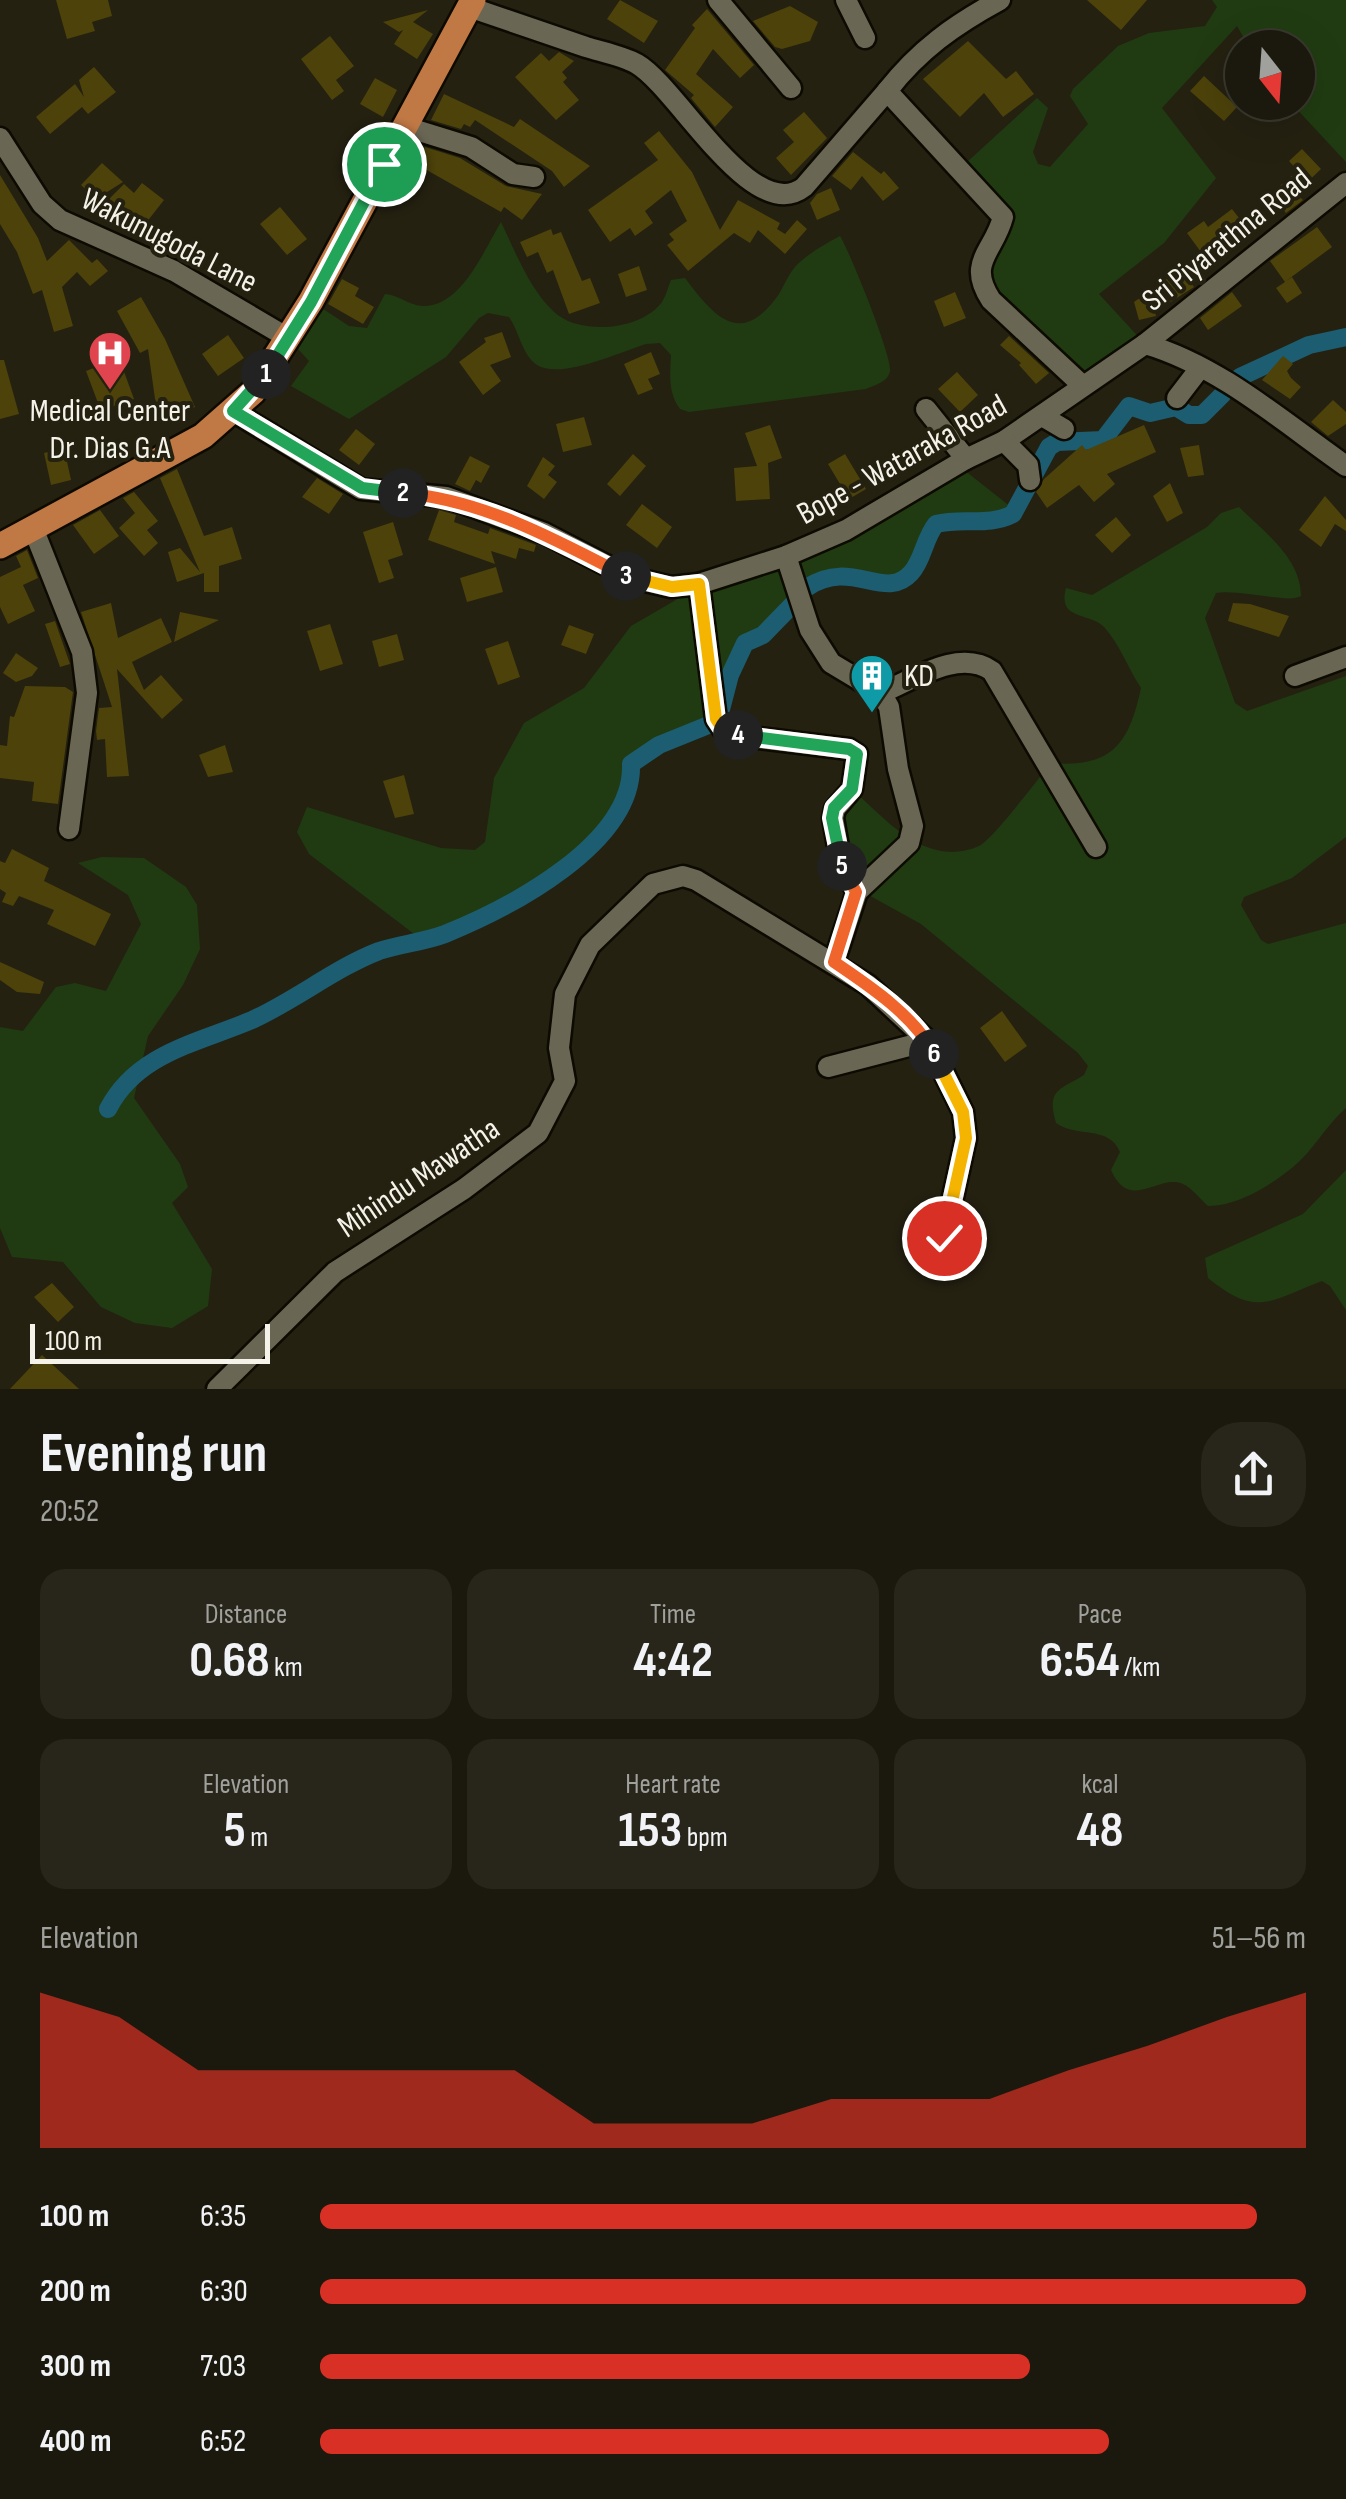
<!DOCTYPE html>
<html lang="en">
<head>
<meta charset="utf-8">
<style>
	:root { --surface:#1b190d; --page:#28261b; --text:#f1f3f6; --muted:#a0a09d; --line:#39382e; --accent:#d93025 }
	body { margin:0; font-family:"Sofia Sans Condensed",sans-serif; background:var(--page); color:var(--text); height:100vh; display:flex; flex-direction:column; font-size:38px; white-space:nowrap }
	* { box-sizing:border-box; margin:0 }
	p { font-size:32px; color:var(--muted) }
	.icon { flex:none; width:55px; height:55px; fill:none; stroke:currentColor; stroke-width:2; stroke-linecap:round; stroke-linejoin:round }
	.map { position:relative; height:1389px; overflow:hidden }
	.sheet { display:flex; flex-direction:column; background:var(--surface); flex:1 }
	.sheet>* { flex:none }
	.needle { width:65px; rotate:163deg }
	.fabs { position:absolute; left:1225px; top:30px; display:grid; gap:20px }
	.fabs a { display:grid; place-items:center; width:90px; height:90px; border-radius:50%; background:var(--surface); box-shadow:0 10px 40px #0002,0 0 0 2px var(--line); font-size:50px }
	.scale { position:absolute; left:30px; bottom:25px; width:240px; box-sizing:border-box; padding-left:10px; border:5px solid #f5f3e9; border-top:0; font-size:28px; line-height:35px; white-space:nowrap; color:#f5f3e9; -webkit-text-stroke:8px #242111; paint-order:stroke }
	.pin { position:absolute; display:grid; place-items:center; width:85px; height:85px; color:#fff; margin:-42px; border:5px solid #fff; border-radius:50%; box-shadow:0 2px 10px #0007 }
	.km { position:absolute; width:50px; height:50px; margin:-25px; border-radius:50%; background:#222; color:#fff; font-size:28px; line-height:50px; text-align:center }
	.round { display:grid; place-items:center; flex:none; width:105px; height:105px; border-radius:40px; background:var(--page) }
	.headline { display:flex; align-items:center; justify-content:space-between; height:170px; padding:0 40px }
	h1 { font-size:55px; font-weight:700; line-height:75px }
	.stats { display:grid; grid-template-columns:repeat(3,1fr); gap:15px; height:170px; padding:10px 40px }
	.stats div { display:grid; align-content:center; border-radius:25px; background:var(--page); text-align:center }
	.stats b { font-size:50px; font-weight:700 }
	.stats small { font-size:28px; font-weight:400 }
	.stats p { font-size:28px }
	.chart { height:280px; padding:20px 40px }
	.chart p { display:flex; justify-content:space-between }
	.chart svg { width:100%; height:180px; margin-top:10px; fill:var(--accent); opacity:.7 }
	ul { padding:0 40px; list-style:none; font-size:32px }
	li { display:grid; grid-template-columns:160px 120px 1fr; align-items:center; height:75px }
	li i { height:25px; border-radius:12px; background:var(--accent) }
	.map>svg:first-child { display:block }
</style>
</head>
<body>
<div class="map">
<svg width="1346" height="1389" viewBox="0 0 1346 1389">
	<rect width="100%" height="100%" fill="#242111"/>
	<g fill="#203b11">
		<path d="M1212,0H1346V162L1291,103L1298,102V48L1249,47L1237,26L1162,108L1216,178L1164,243L1099,294L1145,344L1082,385L980,284L999,232L966,163L1037,98L1048,108L1033,152L1038,164L1050,167L1088,124L1070,96L1073,89L1118,46L1149,33L1205,26L1217,7Z"/>
		<path d="M501,222C515,251 529,288 553,311C578,336 641,331 662,302C666,296 668,287 671,280L685,278C715,318 741,348 779,294C784,286 788,275 795,267C807,254 825,244 840,236C849,250 893,358 890,371C888,382 875,385 866,389L689,412L680,409C668,393 670,375 671,355L660,343L646,344C620,352 561,380 537,365C522,355 519,331 509,317L488,313L479,318L446,357L349,419L291,386L309,361L288,338L311,301L349,326L367,328L385,294C399,295 408,305 422,306C461,308 484,250 501,222Z"/>
		<path d="M959,466L1016,511C994,529 963,517 936,524C916,549 924,571 891,586L837,574L823,577L812,586L789,617L745,643L730,675L719,720L659,745L631,764C632,789 617,824 598,842C559,879 474,928 422,940L309,854L297,832L307,807L441,848L475,850L485,842L494,778L524,723L584,688L631,626L700,586L777,564Z"/>
		<path d="M1239,507C1263,531 1301,558 1301,596C1290,604 1240,589 1216,593L1205,618L1235,703L1247,711L1346,676V837L1292,878L1244,897L1241,905L1261,940L1268,944L1346,923V1108C1326,1125 1313,1151 1293,1167C1270,1186 1237,1206 1208,1206C1201,1200 1192,1188 1183,1184C1159,1173 1130,1213 1111,1170L1120,1152C1109,1125 1077,1138 1056,1123C1046,1089 1060,1090 1084,1075L1088,1066L1078,1053L921,924L856,888L835,809L852,789C886,820 927,869 979,846C993,839 1038,779 1051,763C1112,768 1129,744 1141,688C1129,670 1119,643 1104,627C1090,612 1057,621 1066,588L1092,595L1207,527L1221,513Z"/>
		<path d="M102,857L144,858L186,887L197,905L200,949L183,985L148,1036L134,1098L180,1164L188,1187L172,1203L212,1269L208,1306L172,1328L135,1323L101,1307L63,1262L12,1257L0,1228V1027L23,1031L56,987L75,983L106,991L141,924L128,895L78,863Z"/>
		<path d="M1346,1170V1310L1330,1286L1322,1281C1270,1301 1257,1318 1208,1278L1205,1258L1303,1214Z"/>
	</g>
	<g fill="none" stroke-linecap="round" stroke-linejoin="round">
		<g stroke="#1c5d72" stroke-width="18">
			<path d="M1240,377L1309,345L1346,337"/>
			<path d="M808,587C852,558 885,602 911,573C923,560 924,539 936,524C963,517 988,527 1013,514L1049,447L1057,442L1103,440L1129,406L1150,413L1176,407L1189,415H1202L1223,394"/>
			<path d="M719,717L730,675L745,643L763,635L795,602"/>
			<path d="M108,1109C137,1053 198,1043 252,1020C296,1000 335,968 379,951C400,944 424,942 445,934C509,908 634,844 631,764L659,745L711,724"/>
		</g>
	</g>
	<g fill="#4c420a">
		<path d="M56,0H108L112,16L92,22L95,31L67,39Z"/>
		<path d="M620,0L658,21L644,43L607,19Z"/>
		<path d="M1087,0H1147L1121,30Z"/>
		<path d="M790,6L818,22L810,41L782,49L775,47L753,21Z"/>
		<path d="M707,9L754,65L740,78L713,49L696,74L733,107L715,127L691,98L694,95L665,70L695,28L692,25Z"/>
		<path d="M428,10L413,22L433,34L417,59L394,44L403,30L399,32L383,22Z"/>
		<path d="M330,36L354,66L336,80L344,91L332,100L301,59Z"/>
		<path d="M968,41L1006,79L1016,71L1034,94L1003,117L984,93L960,117L923,79Z"/>
		<path d="M559,52L574,61L562,72L567,78L563,82L579,100L556,120L515,77L541,53L549,61Z"/>
		<path d="M94,67L116,92L88,114L82,107L50,134L36,117L75,84L84,97L79,80Z"/>
		<path d="M1204,76L1237,107L1224,121L1190,91Z"/>
		<path d="M375,78L397,90L383,117L360,104Z"/>
		<path d="M444,94L514,127L520,119L590,166L564,187L552,171L475,120L470,127L464,124L461,129L431,120Z"/>
		<path d="M804,112L827,138L791,175L776,158L794,142L783,130Z"/>
		<path d="M659,131L692,172L720,230L738,200L780,223L777,229L785,234L797,220L807,229L785,254L758,230L750,243L734,233L688,271L667,245L674,240L669,234L687,221L671,190L645,211L653,223L635,236L630,228L610,242L588,210L658,160L644,143Z"/>
		<path d="M425,147L460,158L506,186L542,194L522,220L504,207L501,212L416,164Z"/>
		<path d="M1302,149L1321,169L1296,193L1303,200L1286,213L1270,194L1298,171L1289,161Z"/>
		<path d="M853,152L881,174L884,171L899,188L883,201L862,176L851,190L832,176Z"/>
		<path d="M102,163L123,182L96,199L81,185Z"/>
		<path d="M0,175L38,238L47,261L69,240L92,263L97,259L108,271L90,286L77,272L62,287L73,326L54,332L42,290L33,294L17,252L0,224Z"/>
		<path d="M142,183L164,200L142,228L109,199L124,184L134,193Z"/>
		<path d="M831,188L840,210L817,220L810,203L817,194Z"/>
		<path d="M280,207L307,239L287,255L260,224Z"/>
		<path d="M1232,209L1253,236L1209,263L1187,233L1204,221L1208,227Z"/>
		<path d="M1317,227L1332,247L1286,281L1292,277L1302,293L1287,303L1276,288L1285,282L1270,261Z"/>
		<path d="M551,229L553,235L561,232L582,281L590,278L600,303L569,314L553,270L547,273L538,252L527,257L520,242Z"/>
		<path d="M639,266L647,290L626,297L618,274Z"/>
		<path d="M1181,269L1194,287L1155,312L1156,316L1139,320L1134,302Z"/>
		<path d="M342,279L359,288L355,296L374,307L363,324L328,304Z"/>
		<path d="M955,292L966,318L944,327L934,301Z"/>
		<path d="M1232,292L1242,306L1208,330L1200,318Z"/>
		<path d="M141,297L165,339L195,407L167,422L155,399L148,349L140,353L117,311Z"/>
		<path d="M502,332L511,357L490,365L501,381L483,395L459,362L486,342L484,338Z"/>
		<path d="M228,335L244,358L218,376L202,354Z"/>
		<path d="M1009,336L1049,373L1036,384L1019,365L1021,363L1000,345Z"/>
		<path d="M651,352L660,374L648,379L653,389L638,395L624,364Z"/>
		<path d="M1283,356L1293,364L1287,371L1291,378L1301,387L1290,399L1262,380Z"/>
		<path d="M119,358L134,399L101,411L86,371Z"/>
		<path d="M0,360H4L19,414L0,419Z"/>
		<path d="M957,372L978,395L960,412L938,389Z"/>
		<path d="M1333,400L1346,412V424L1328,436L1311,422Z"/>
		<path d="M584,417L592,445L563,452L556,424Z"/>
		<path d="M770,425L782,458L768,463L770,499L736,501L734,468L757,466L745,433Z"/>
		<path d="M1144,425L1156,452L1107,474L1115,484L1094,502L1079,485L1047,508L1036,492L1044,479L1082,445L1086,450Z"/>
		<path d="M356,429L375,444L359,465L339,450Z"/>
		<path d="M1199,445L1204,475L1188,477L1180,448Z"/>
		<path d="M64,448L71,480L51,485L44,453Z"/>
		<path d="M633,454L646,466L620,496L607,484Z"/>
		<path d="M845,454L866,489L849,499L828,464Z"/>
		<path d="M470,456L490,466L481,483L476,480L470,491L455,484Z"/>
		<path d="M543,457L555,466L548,475L557,482L544,499L527,486Z"/>
		<path d="M177,469L204,536L232,527L242,559L219,566V592H204V573L177,582L168,552L180,548L200,572L160,478Z"/>
		<path d="M317,478L343,494L329,514L302,497Z"/>
		<path d="M1170,483L1183,513L1167,522L1153,496Z"/>
		<path d="M134,492L158,521L147,530L158,543L144,556L119,528L135,513L123,498Z"/>
		<path d="M1325,496L1346,520V531L1335,524L1321,547L1299,530Z"/>
		<path d="M642,504L672,527L657,548L626,525Z"/>
		<path d="M100,510L119,536L94,554L73,525Z"/>
		<path d="M439,510L456,515L454,522L488,534L490,528L536,545L534,552L519,548L516,559L491,551L495,564L428,540Z"/>
		<path d="M1116,517L1131,535L1112,553L1095,535Z"/>
		<path d="M393,522L403,555L388,560L394,578L379,583L363,532Z"/>
		<path d="M27,550L38,578L23,585L35,611L8,624L0,607V577L21,567L16,556Z"/>
		<path d="M496,567L503,592L467,602L460,578Z"/>
		<path d="M111,603L118,638L161,618L172,642L132,662L144,690L161,675L183,700L162,719L117,669L129,776L107,777L105,739L97,740L96,731L99,708L112,707L81,612Z"/>
		<path d="M1233,603L1250,604L1289,616L1279,637L1228,621Z"/>
		<path d="M180,612L219,620L174,642Z"/>
		<path d="M55,621L70,664L60,667L45,624Z"/>
		<path d="M330,624L343,664L320,671L307,631Z"/>
		<path d="M569,625L594,634L586,654L561,645Z"/>
		<path d="M397,634L404,660L379,667L372,641Z"/>
		<path d="M508,641L520,677L498,685L485,649Z"/>
		<path d="M16,653L38,668L32,676L16,682L3,673Z"/>
		<path d="M25,686L65,687L73,692L58,804L32,801L34,782L0,778V745L7,746L10,716L14,717Z"/>
		<path d="M225,745L233,772L208,777L199,755Z"/>
		<path d="M404,775L414,814L395,818L383,781Z"/>
		<path d="M12,849L49,868L44,881L111,914L95,946L47,924L54,910L19,896L13,906L2,902L6,893L0,889V861L5,863Z"/>
		<path d="M0,962L44,982L40,994L17,992L0,980Z"/>
		<path d="M1002,1011L1027,1046L1005,1062L980,1028Z"/>
		<path d="M52,1283L74,1307L58,1322L34,1297Z"/>
		<path d="M42,1355L79,1389H10Z"/>
	</g>
	<g fill="none" stroke-linecap="round" stroke-linejoin="round">
		<defs>
			<g id="minor">
				<path d="M718,0L791,88"/>
				<path d="M846,0L865,38"/>
				<path d="M469,7C508,20 547,34 586,47C602,52 623,56 637,64C677,87 753,227 804,187L887,91L1003,217C994,252 966,262 991,300L1082,385"/>
				<path d="M887,91C919,50 954,25 1000,0"/>
				<path d="M403,126L471,147L513,174L534,177"/>
				<path d="M0,138L42,204L60,220L174,271L288,338"/>
				<path d="M1145,344L1346,183"/>
				<path d="M1177,398L1200,368"/>
				<path d="M926,409L966,459"/>
				<path d="M233,411L361,489L446,497L544,533L629,577L671,587L699,584L786,556L846,530L966,459L1004,441L1145,344C1220,366 1283,422 1346,466"/>
				<path d="M1042,416L1064,429"/>
				<path d="M1004,441L1028,465L1030,480"/>
				<path d="M33,528L82,652L87,693L69,829"/>
				<path d="M786,556L810,630L831,663L881,693L889,707L898,769L913,826L909,843L857,892"/>
				<path d="M699,584L716,719L726,734L849,749L857,754L852,789L835,809L833,818L841,864L857,892L834,962"/>
				<path d="M1295,676L1346,657"/>
				<path d="M881,693C914,679 960,648 992,671L1096,847"/>
				<path d="M828,1067L928,1041"/>
				<path d="M217,1389L335,1272L464,1189L538,1133L565,1081L559,1048L565,994L590,945L653,884L683,876L696,880L868,985L928,1041L963,1112L966,1138L944,1238"/>
			</g>
			<path id="major" d="M0,546L203,436L253,392L311,301L473,0"/>
		</defs>
		<use href="#minor" stroke="#0d0a01" stroke-width="25"/>
		<use href="#major" stroke="#0d0a01" stroke-width="30"/>
		<use href="#minor" stroke="#6a6654" stroke-width="20"/>
		<use href="#major" stroke="#c07845" stroke-width="25"/>
	</g>
	<g fill="none" stroke-linecap="round" stroke-linejoin="round">
		<defs>
			<path id="split-1" d="M266,374L311,302L384,164"/>
			<path id="split-2" d="M266,374L233,411L362,488L403,493"/>
			<path id="split-3" d="M403,493C483,500 555,539 626,576"/>
			<path id="split-4" d="M626,576L672,587L699,584L716,719L726,734L738,735"/>
			<path id="split-5" d="M738,735L849,749L857,754L852,789L834,808L832,818L842,866"/>
			<path id="split-6" d="M842,866L856,892L834,962C868,985 915,1016 934,1054"/>
			<path id="split-7" d="M934,1054L963,1112L966,1138L944,1238"/>
		</defs>
		<use href="#split-1" stroke="#fff" stroke-width="20"/>
		<use href="#split-2" stroke="#fff" stroke-width="20"/>
		<use href="#split-3" stroke="#fff" stroke-width="20"/>
		<use href="#split-4" stroke="#fff" stroke-width="20"/>
		<use href="#split-5" stroke="#fff" stroke-width="20"/>
		<use href="#split-6" stroke="#fff" stroke-width="20"/>
		<use href="#split-7" stroke="#fff" stroke-width="20"/>
		<use href="#split-1" stroke="#22a559" stroke-width="12"/>
		<use href="#split-2" stroke="#22a559" stroke-width="12"/>
		<use href="#split-3" stroke="#f0652b" stroke-width="12"/>
		<use href="#split-4" stroke="#f5b400" stroke-width="12"/>
		<use href="#split-5" stroke="#22a559" stroke-width="12"/>
		<use href="#split-6" stroke="#f0652b" stroke-width="12"/>
		<use href="#split-7" stroke="#f5b400" stroke-width="12"/>
	</g>
	<defs>
		<symbol id="hospital-pin" viewBox="-11 -11 22 30"><path d="M0 17L-7.5 6A9.5 9.5 0 1 1 7.5 6Z" fill="#e0444e" stroke="#242111"/><path d="M-5-5h3v3.5h4V-5h3V5h-3V1.5h-4V5h-3Z" fill="#fff"/></symbol>
		<symbol id="building-pin" viewBox="-11 -11 22 30"><path d="M0 17L-7.5 6A9.5 9.5 0 1 1 7.5 6Z" fill="#0f9aa8" stroke="#242111"/><path d="M-4-6H4V6H1V3H-1V6H-4ZM-2.5-4.3h1.7v1.8h-1.7ZM.8-4.3h1.7v1.8H.8ZM-2.5-1h1.7V.8h-1.7ZM.8-1h1.7V.8H.8Z" fill="#fff"/></symbol>
	</defs>
	<g fill-rule="evenodd">
		<use href="#hospital-pin" x="85" y="328" width="50" height="68"/>
		<use href="#building-pin" x="847" y="651" width="50" height="68"/>
	</g>
	<g text-anchor="middle" dominant-baseline="central" stroke-width="8" stroke-linejoin="round" paint-order="stroke">
		<g font-size="32" fill="#f5f3e9" stroke="#242111">
			<text transform="translate(1227 240) rotate(-39)">Sri Piyarathna Road</text>
			<text transform="translate(169 241) rotate(27)">Wakunugoda Lane</text>
			<text transform="translate(902 460) rotate(-29)">Bope - Wataraka Road</text>
			<text transform="translate(419 1178) rotate(-34)">Mihindu Mawatha</text>
		</g>
		<g font-size="32" fill="#f5f3e9" stroke="#242111">
			<text x="110" y="411">Medical Center<tspan x="110" dy="37">Dr. Dias G.A</tspan></text>
			<text x="904" y="676" text-anchor="start">KD</text>
		</g>
	</g>
</svg>
<div class="fabs">
<a><svg class="needle" viewBox="-14 -14 28 28"><path d="M0-13l5 13h-10z" fill="#e53935"/><path d="M0 13l5-13h-10z" fill="#a0a09d"/></svg></a>
</div>
<div class="scale">100 m</div>
<div class="pin" style="left:384px;top:164px;background:#1e9e55"><svg class="icon" aria-label="arrive" viewBox="0 0 24 24"><path d="M6 21V4h12l-3 4 3 4H6"/></svg></div>
<div class="pin" style="left:944px;top:1238px;background:#d93025"><svg class="icon" aria-label="check" viewBox="0 0 24 24"><path d="M5 12l5 5 9-10"/></svg></div>
<b class="km" style="left:266px;top:374px">1</b>
<b class="km" style="left:403px;top:493px">2</b>
<b class="km" style="left:626px;top:576px">3</b>
<b class="km" style="left:738px;top:735px">4</b>
<b class="km" style="left:842px;top:866px">5</b>
<b class="km" style="left:934px;top:1054px">6</b>
</div>
<section class="sheet">
<div class="headline"><div><h1>Evening run</h1><p>20:52</p></div><a class="round"><svg class="icon" aria-label="share" viewBox="0 0 24 24"><path d="M12 15V3M7 8l5-5 5 5M5 13v7h14v-7"/></svg></a></div>
<div class="stats">
<div><p>Distance</p><b>0.68<small> km</small></b></div>
<div><p>Time</p><b>4:42</b></div>
<div><p>Pace</p><b>6:54<small> /km</small></b></div>
</div>
<div class="stats">
<div><p>Elevation</p><b>5<small> m</small></b></div>
<div><p>Heart rate</p><b>153<small> bpm</small></b></div>
<div><p>kcal</p><b>48</b></div>
</div>
<div class="chart"><p><span>Elevation</span>51–56 m</p>
<svg viewBox="0 0 160 44" preserveAspectRatio="none"><path d="M0 44V6L10 12L20 25L30 25L40 25L50 25L60 25L70 38L80 38L90 38L100 32L110 32L120 32L130 25L140 19L150 12L160 6V44z"/></svg>
</div>
<ul>
<li><b>100 m</b>6:35<i style="width:95%"></i></li>
<li><b>200 m</b>6:30<i style="width:100%"></i></li>
<li><b>300 m</b>7:03<i style="width:72%"></i></li>
<li><b>400 m</b>6:52<i style="width:80%"></i></li>
</ul>
</section>
</body>
</html>
